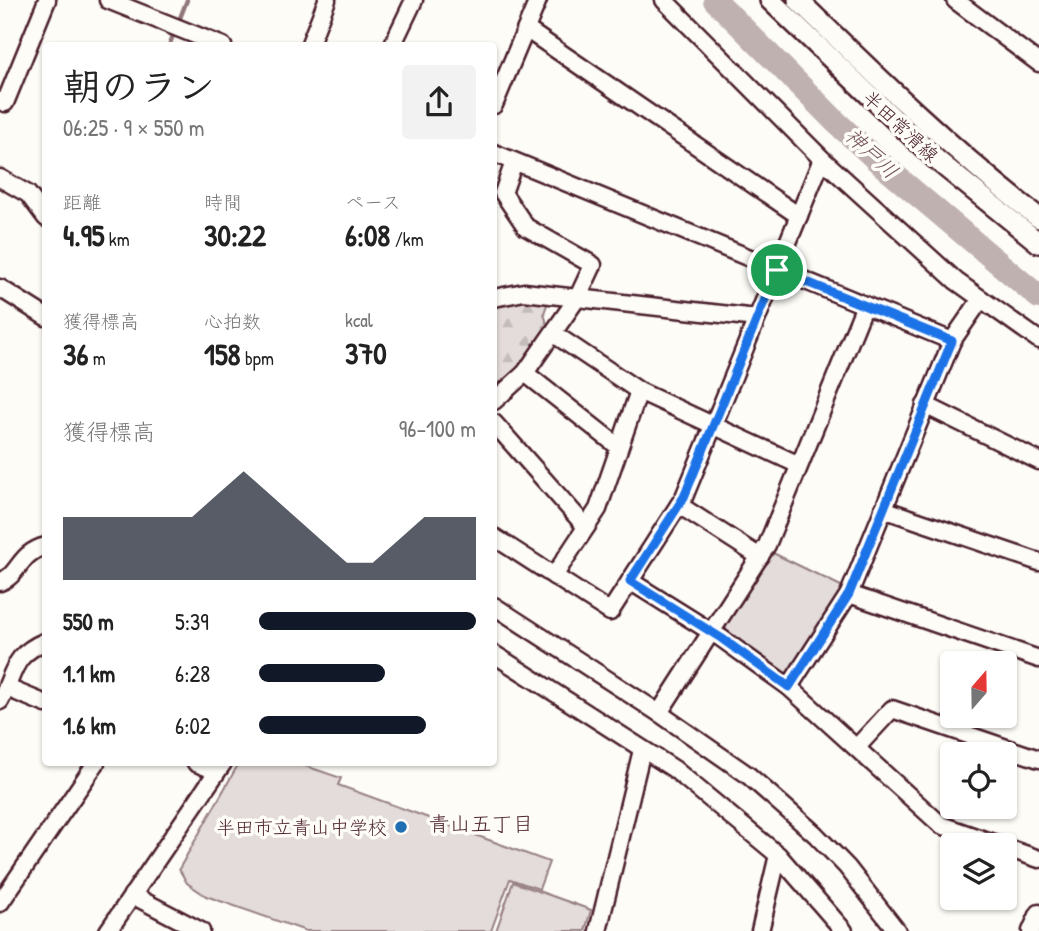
<!DOCTYPE html>
<html lang="ja">
<head>
<meta charset="utf-8">
<style>
	:root { --surface:#fff; --page:#f2f2f2; --text:#222; --muted:#767676; --accent:#111827 }
	body { margin:0; font-family:"Patrick Hand","Klee One",sans-serif; background:var(--page); color:var(--text); height:100vh; display:flex; flex-direction:column; font-size:26px; white-space:nowrap }
	* { box-sizing:border-box; margin:0 }
	p { font-size:23px; color:var(--muted) }
	.icon { flex:none; width:38px; height:38px; fill:none; stroke:currentColor; stroke-width:2; stroke-linecap:round; stroke-linejoin:round }
	.map { position:relative; flex:1; overflow:hidden }
	.side { position:absolute; left:42px; top:42px; width:455px; height:724px; display:flex; flex-direction:column; background:var(--surface); border-radius:7px; box-shadow:0 2px 5px #0004 }
	.side>* { flex:none }
	.needle { width:46px; rotate:20deg }
	.controls { position:absolute; left:940px; top:651px; display:grid; gap:14px }
	.controls a { display:grid; place-items:center; width:77px; height:77px; border-radius:7px; background:var(--surface); box-shadow:0 2px 5px #0004; font-size:35px }
	.pin { position:absolute; display:grid; place-items:center; width:60px; height:60px; color:#fff; margin:-30px; border:4px solid #fff; border-radius:50%; box-shadow:0 2px 7px #0007 }
	.round { display:grid; place-items:center; flex:none; width:74px; height:74px; border-radius:7px; background:var(--page) }
	.summary { display:flex; align-items:center; justify-content:space-between; height:119px; padding:0 21px }
	h1 { font-size:38px; font-weight:800; line-height:52px }
	.stats { display:grid; grid-template-columns:repeat(3,1fr); gap:10px; height:119px; padding:7px 21px }
	.stats div { display:grid; align-content:center }
	.stats b { font-size:30px; font-weight:800 }
	.stats small { font-size:19px; font-weight:400 }
	.stats p { font-size:19px }
	.chart { height:196px; padding:14px 21px }
	.chart p { display:flex; justify-content:space-between }
	.chart svg { width:100%; height:126px; margin-top:7px; fill:var(--accent); opacity:.7 }
	ul { padding:0 21px; list-style:none; font-size:23px }
	li { display:grid; grid-template-columns:112px 84px 1fr; align-items:center; height:52px }
	li i { height:18px; border-radius:9px; background:var(--accent) }
	.map>svg:first-child { display:block }
</style>
</head>
<body>
<div class="map">
<svg width="1039" height="931" viewBox="0 0 1039 931">
	<defs>
		<pattern id="forest-firs" width="22" height="20" patternUnits="userSpaceOnUse" patternTransform="scale(1.75)"><rect width="22" height="20" fill="#e3dcda"/><path d="M5 1l3.5 6h-7zM16 11l3.5 6h-7z" fill="#c4bcbb"/></pattern>
	</defs>
	<rect width="100%" height="100%" fill="#fdfcf7"/>
	<filter id="ink" filterUnits="userSpaceOnUse"><feTurbulence type="fractalNoise" baseFrequency=".0143" numOctaves="2"/><feDisplacementMap in="SourceGraphic" scale="14" xChannelSelector="R" yChannelSelector="G"/><feConvolveMatrix kernelMatrix="1 2 1 2 8 2 1 2 1" color-interpolation-filters="sRGB"/></filter>
	<g filter="url(#ink)">
		<g fill="#e3dcda" stroke="#967e82" stroke-width="2">
			<path d="M773,553L843,587L790,672L783,673L728,634L725,627Z"/>
			<path d="M239,763H297L341,778L338,785L549,862L539,889L510,879L491,931H306L206,896L187,883L179,869Z"/>
			<path d="M513,882L591,910L585,931H496Z"/>
		</g>
		<path fill="url(#forest-firs)" stroke="#967e82" stroke-width="2" d="M525,299L548,302L544,313L548,328L521,365L494,390V305Z"/>
		<g fill="none" stroke-linecap="round" stroke-linejoin="round">
			<g stroke="#91777b" stroke-width="4.5">
				<path d="M180,18L187,0"/>
				<path d="M169,46L174,33"/>
			</g>
			<path stroke="#c0b1b1" stroke-width="24" d="M715,0L836,122L880,163L1039,297"/>
			<defs>
				<g id="minor">
					<path d="M108,0L223,46"/>
					<path d="M664,0L822,159L956,281L1039,340"/>
					<path d="M955,0L1039,63"/>
					<path d="M526,29L799,216"/>
					<path d="M309,46L327,0"/>
					<path d="M392,46L414,0"/>
					<path d="M0,101L5,103L47,0"/>
					<path d="M494,105L538,0"/>
					<path d="M494,153L952,341"/>
					<path d="M0,178L28,194L46,218"/>
					<path d="M0,288L46,317"/>
					<path d="M494,298L524,292L757,318"/>
					<path d="M554,334L639,391L799,465"/>
					<path d="M525,373L619,447"/>
					<path d="M494,401L525,373L578,297L593,265L526,227L503,193L514,162"/>
					<path d="M925,405L1039,461"/>
					<path d="M494,423L586,527"/>
					<path d="M679,505L760,557"/>
					<path d="M883,509L1039,562"/>
					<path d="M494,537L610,612L684,497L822,159"/>
					<path d="M554,576L598,509L639,391"/>
					<path d="M630,581L721,638L789,687L941,825L999,845"/>
					<path d="M0,582C20,575 18,553 46,546"/>
					<path d="M849,594L1039,659"/>
					<path d="M494,606L659,713L748,775L815,834L847,867L897,931"/>
					<path d="M494,654L674,769L778,855L844,931"/>
					<path d="M789,687L849,594L952,341L981,299"/>
					<path d="M7,688L46,704"/>
					<path d="M0,701C16,671 11,656 46,641"/>
					<path d="M659,713L767,545L865,305"/>
					<path d="M857,747L892,709L1039,759"/>
					<path d="M196,763L217,771"/>
					<path d="M1004,847L1039,859"/>
					<path d="M132,895L201,931"/>
					<path d="M0,903L96,763"/>
					<path d="M108,931L223,763"/>
					<path d="M598,931L642,750"/>
					<path d="M760,931L778,855"/>
					<path d="M1031,931L1039,913"/>
				</g>
				<g id="major">
					<path d="M770,0L939,162L1039,243"/>
					<path d="M798,0C876,76 953,151 1039,218"/>
				</g>
			</defs>
			<use href="#minor" stroke="#4a1f2b" stroke-width="21"/>
			<use href="#major" stroke="#4a1f2b" stroke-width="24"/>
			<use href="#minor" stroke="#fdfcf7" stroke-width="16"/>
			<use href="#major" stroke="#fdfcf7" stroke-width="19"/>
		</g>
	</g>
	<g fill="none" stroke-linecap="round" stroke-linejoin="round" filter="url(#ink)">
		<defs>
			<path id="route" d="M777,270L952,341L849,594L789,687L721,638L630,581L684,497Z"/>
		</defs>
		<use href="#route" stroke="#fff" stroke-width="14"/>
		<use href="#route" stroke="#1a73e8" stroke-width="9"/>
	</g>
	<circle fill="#1f6fb2" stroke="#fdfcf7" stroke-width="2.5" cx="401" cy="827" r="7"/>
	<g text-anchor="middle" dominant-baseline="central" stroke-width="7" stroke-linejoin="round" paint-order="stroke">
		<g font-size="19" fill="#4a1f2b" stroke="#fdfcf7">
			<text transform="translate(901 126) rotate(43)">半田常滑線</text>
		</g>
		<g font-size="19" fill="#4a1f2b" stroke="#fdfcf7" text-anchor="end">
			<text x="387" y="827">半田市立青山中学校</text>
		</g>
		<g font-size="21" font-style="italic" fill="#73525a" stroke="#fdfcf7">
			<text transform="translate(872 153) rotate(43)">神戸川</text>
		</g>
		<g font-size="21" fill="#4a1f2b" stroke="#fdfcf7">
			<text x="481" y="823">青山五丁目</text>
		</g>
	</g>
</svg>
<div class="controls">
<a><svg class="needle" viewBox="-14 -14 28 28"><path d="M0-13l5 13h-10z" fill="#e53935"/><path d="M0 13l5-13h-10z" fill="#767676"/></svg></a>
<a><svg class="icon" aria-label="locate" viewBox="0 0 24 24"><circle cx="12" cy="12" r="6"/><path d="M12 2v4M12 18v4M2 12h4M18 12h4"/></svg></a>
<a><svg class="icon" aria-label="layers" viewBox="0 0 24 24"><path d="M12 4l9 5-9 5-9-5zM3 14l9 5 9-5"/></svg></a>
</div>
<div class="pin" style="left:777px;top:270px;background:#1e9e55"><svg class="icon" aria-label="arrive" viewBox="0 0 24 24"><path d="M6 21V4h12l-3 4 3 4H6"/></svg></div>
<section class="side">
<div class="summary"><div><h1>朝のラン</h1><p>06:25 · 9 × 550 m</p></div><a class="round"><svg class="icon" aria-label="share" viewBox="0 0 24 24"><path d="M12 15V3M7 8l5-5 5 5M5 13v7h14v-7"/></svg></a></div>
<div class="stats">
<div><p>距離</p><b>4.95<small> km</small></b></div>
<div><p>時間</p><b>30:22</b></div>
<div><p>ペース</p><b>6:08<small> /km</small></b></div>
</div>
<div class="stats">
<div><p>獲得標高</p><b>36<small> m</small></b></div>
<div><p>心拍数</p><b>158<small> bpm</small></b></div>
<div><p>kcal</p><b>370</b></div>
</div>
<div class="chart"><p><span>獲得標高</span>96–100 m</p>
<svg viewBox="0 0 160 44" preserveAspectRatio="none"><path d="M0 44V22L10 22L20 22L30 22L40 22L50 22L60 14L70 6L80 14L90 22L100 30L110 38L120 38L130 30L140 22L150 22L160 22V44z"/></svg>
</div>
<ul>
<li><b>550 m</b>5:39<i style="width:100%"></i></li>
<li><b>1.1 km</b>6:28<i style="width:58%"></i></li>
<li><b>1.6 km</b>6:02<i style="width:77%"></i></li>
</ul>
</section>
</div>
</body>
</html>
